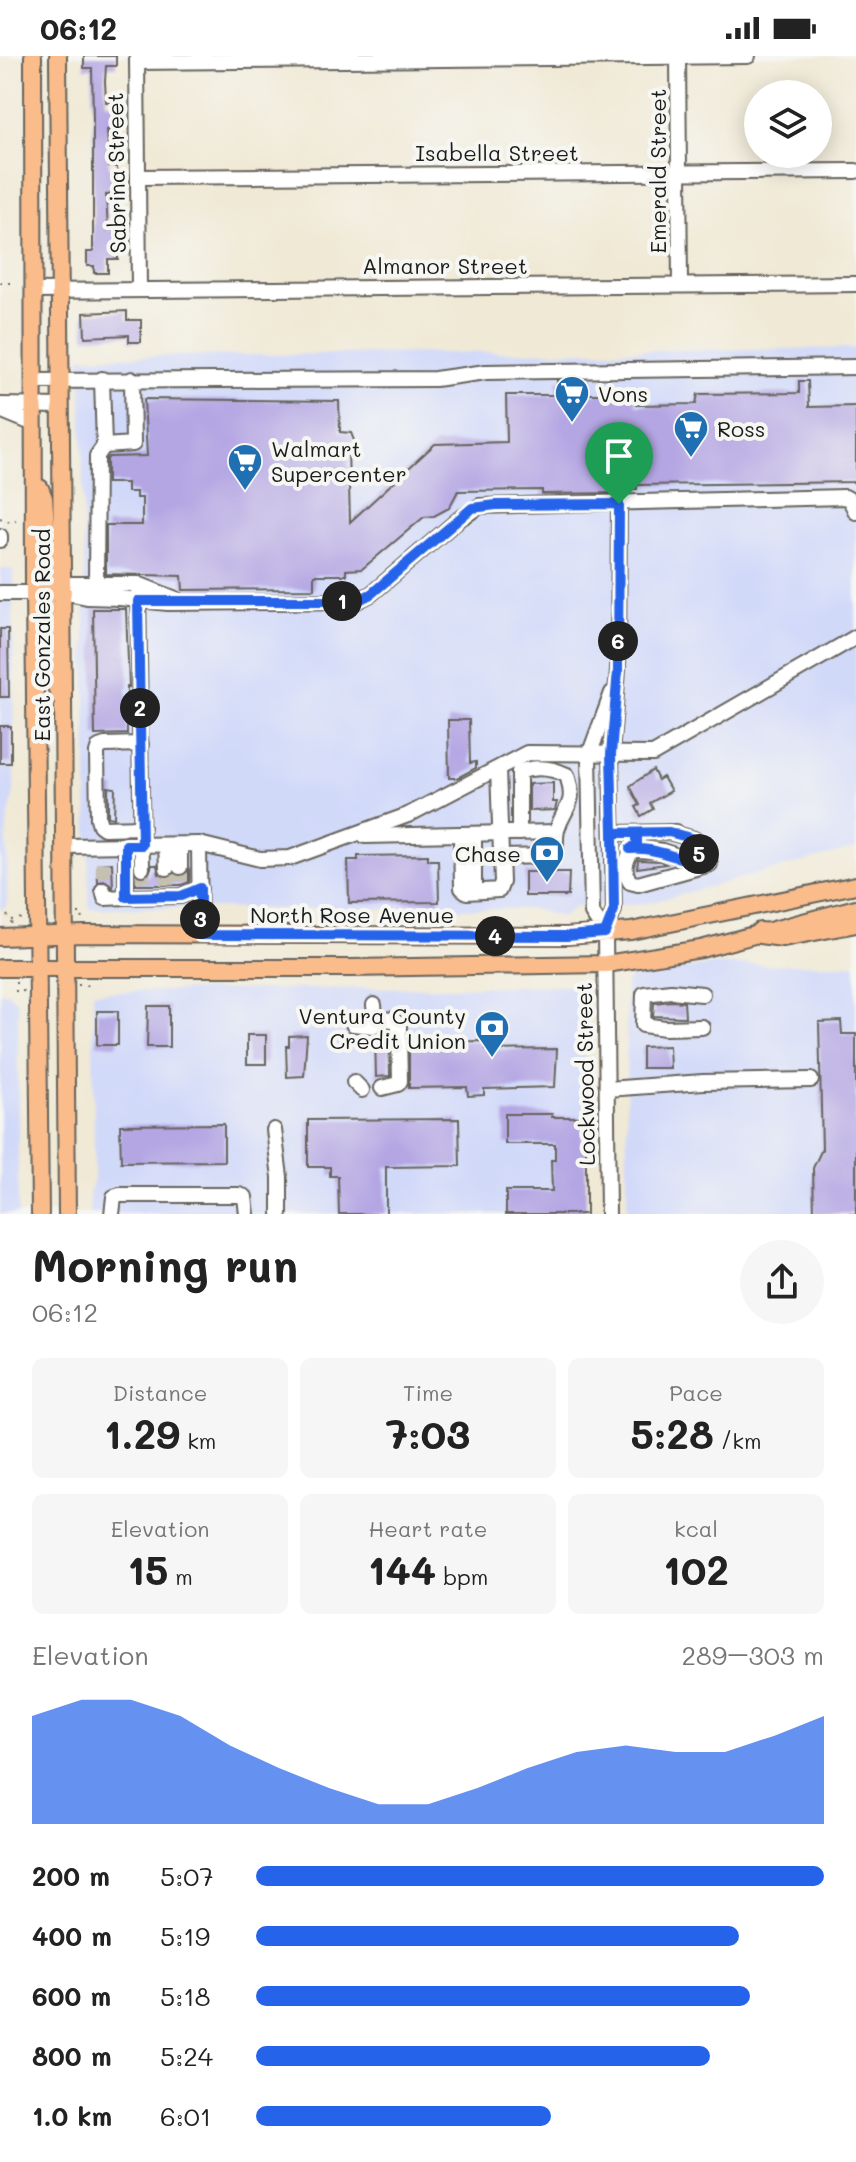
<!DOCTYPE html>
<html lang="en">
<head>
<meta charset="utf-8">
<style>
	:root { --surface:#fff; --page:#f6f6f6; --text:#222; --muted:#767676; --accent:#2563eb }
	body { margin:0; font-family:Mali,sans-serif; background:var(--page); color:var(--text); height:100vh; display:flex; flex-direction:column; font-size:30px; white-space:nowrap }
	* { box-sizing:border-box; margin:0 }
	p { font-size:26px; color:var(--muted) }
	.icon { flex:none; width:44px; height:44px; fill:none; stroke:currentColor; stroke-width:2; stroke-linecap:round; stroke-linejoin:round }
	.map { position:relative; height:1158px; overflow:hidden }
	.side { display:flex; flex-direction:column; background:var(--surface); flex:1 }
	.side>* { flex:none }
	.fabs { position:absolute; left:744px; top:24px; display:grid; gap:16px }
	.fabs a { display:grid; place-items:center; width:88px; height:88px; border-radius:50%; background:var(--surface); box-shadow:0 4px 20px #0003; font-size:40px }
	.pin { position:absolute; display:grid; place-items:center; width:68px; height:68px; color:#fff; margin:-82px -34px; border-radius:50% 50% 50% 0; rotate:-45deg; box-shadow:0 0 8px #0007 }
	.pin .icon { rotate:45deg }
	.km { position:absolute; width:40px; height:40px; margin:-20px; border-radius:50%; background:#222; color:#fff; font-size:22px; line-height:40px; text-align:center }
	.round { display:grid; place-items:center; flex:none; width:84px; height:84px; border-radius:42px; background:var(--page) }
	.headline { display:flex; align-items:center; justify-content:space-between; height:136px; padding:0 32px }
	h1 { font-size:44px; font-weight:800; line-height:60px }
	.stats { display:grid; grid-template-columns:repeat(3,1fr); gap:12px; height:136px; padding:8px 32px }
	.stats div { display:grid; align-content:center; border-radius:12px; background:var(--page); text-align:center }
	.stats b { font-size:40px; font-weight:800 }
	.stats small { font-size:22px; font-weight:400 }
	.stats p { font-size:22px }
	.chart { height:224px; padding:16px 32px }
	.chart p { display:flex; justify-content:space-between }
	.chart svg { width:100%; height:144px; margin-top:8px; fill:var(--accent); opacity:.7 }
	ul { padding:0 32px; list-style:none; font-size:26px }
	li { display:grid; grid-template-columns:128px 96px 1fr; align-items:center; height:60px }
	li i { height:20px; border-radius:10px; background:var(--accent) }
	.status { display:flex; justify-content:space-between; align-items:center; height:56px; padding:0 40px; background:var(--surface); direction:ltr }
	.status svg { height:22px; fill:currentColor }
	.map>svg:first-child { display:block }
</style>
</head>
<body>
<div class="status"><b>06:12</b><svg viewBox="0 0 49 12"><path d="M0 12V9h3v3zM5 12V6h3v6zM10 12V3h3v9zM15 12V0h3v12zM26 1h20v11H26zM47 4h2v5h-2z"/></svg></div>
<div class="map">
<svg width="856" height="1158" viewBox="0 0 856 1158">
	<rect width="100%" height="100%" fill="#f6f6f2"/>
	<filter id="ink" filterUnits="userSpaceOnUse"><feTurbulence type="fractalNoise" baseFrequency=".0125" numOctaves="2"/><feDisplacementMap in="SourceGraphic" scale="16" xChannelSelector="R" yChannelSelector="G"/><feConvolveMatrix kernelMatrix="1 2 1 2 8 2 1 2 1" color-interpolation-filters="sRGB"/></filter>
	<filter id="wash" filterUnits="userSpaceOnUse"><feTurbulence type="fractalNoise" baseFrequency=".006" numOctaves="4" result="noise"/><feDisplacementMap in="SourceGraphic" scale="32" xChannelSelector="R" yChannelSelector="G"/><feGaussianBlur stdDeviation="1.8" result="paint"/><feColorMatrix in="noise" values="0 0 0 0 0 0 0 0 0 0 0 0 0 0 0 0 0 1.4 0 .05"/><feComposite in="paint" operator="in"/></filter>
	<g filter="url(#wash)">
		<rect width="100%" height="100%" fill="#f0e9d5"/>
		<g fill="#d1d9f9">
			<path d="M856,292V792L644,848L575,850L562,861L533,853L89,852L81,301Z"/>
			<path d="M0,513H13L14,736L7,769V848L0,855Z"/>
			<path d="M856,908V1158H627L626,927L632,921L709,909Z"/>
			<path d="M584,929L586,1158H90L89,1137L94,1124L93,936Z"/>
			<path d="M0,936H7L18,947V1158H0Z"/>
		</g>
		<g id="blocks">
			<g fill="#b4a6e3">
				<path d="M84,0H116V10H106L105,25L106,46H115L117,74H107L109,111H117V138L106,139L108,174H117L118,191V203H108V217H94V210H87V196H93V64L92,12H84Z"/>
				<path d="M127,255V264H141V286H129V279L85,281L84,257Z"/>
				<path d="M557,325H570V338H636V349L696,348L698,338L799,337V325H808L809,351L856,350V426L637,429V433H618V437L542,438V434L458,435L449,452L434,460L424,461L362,513L346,514V519H314V533L183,534L182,520L106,518V469H142V442H136V436H127V427H107V403L109,401L147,400L144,343L339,345L340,376L351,377L355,387L348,393L350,466L435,388L507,386L506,339H557Z"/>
				<path d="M93,553H126L129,631H127V678L95,679Z"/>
				<path d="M0,573H8L9,641H0Z"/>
				<path d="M448,664H469L470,707L476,706V712L457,722H449Z"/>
				<rect x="0" y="670" width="11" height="37"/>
				<path d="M653,714L658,724L663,721L671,735L650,747L653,753L641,760L636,751L640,749L630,730Z"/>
				<path d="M553,727V746H557L555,754L529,755V728Z"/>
				<path d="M108,731L115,732L114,762L108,761Z"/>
				<path d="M428,799V804H438L439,846L349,847L348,804H358V800Z"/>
				<path d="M638,804L660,805L666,808L637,812Z"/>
				<path d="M112,807L113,832L106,825L98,826L97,808Z"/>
				<path d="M152,809H157L159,818L167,822L174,819L184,820L189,814V826L181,829H136V820H148Z"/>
				<path d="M525,816H569L568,840H525Z"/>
				<path d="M671,945L684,946L685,961L653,960L654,947Z"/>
				<path d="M148,950H169V991H147Z"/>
				<rect x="97" y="955" width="21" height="34"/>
				<path d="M841,965L842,978H856V1158H814L813,1112L822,1093L819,966Z"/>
				<path d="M382,973L389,974L390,1020L376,1021L375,980Z"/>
				<rect x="247" y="979" width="19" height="29"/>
				<path d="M307,979L304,1020L287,1021L286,990H289V980Z"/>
				<path d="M486,985V994L557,993L555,1031L484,1033V1039L468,1040L467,1031L409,1032V986Z"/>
				<path d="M669,990L670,1012H642V991Z"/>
				<path d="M505,1058H552V1061H582V1091H586V1158H506V1135H552L551,1104H555V1088H505Z"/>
				<path d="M459,1063L460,1110L386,1111V1158H339L338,1120H330V1111H308V1064Z"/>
				<path d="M224,1068V1105L121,1106L120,1069Z"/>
			</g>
		</g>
	</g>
	<g filter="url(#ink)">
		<use href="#blocks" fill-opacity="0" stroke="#66645d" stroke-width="2"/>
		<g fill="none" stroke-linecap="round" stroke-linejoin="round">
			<g stroke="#c6c0b0" stroke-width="14" stroke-dasharray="14 7" stroke-linecap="butt">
				<path d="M103,807V834"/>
				<path d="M180,811L181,829"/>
				<path d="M142,812L143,829"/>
				<path d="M167,829V812"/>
			</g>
			<defs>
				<g id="minor">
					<path d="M137,0L139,234"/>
					<path d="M678,0L680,229"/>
					<path d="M137,6L748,0"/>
					<path d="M138,121L856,115"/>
					<path d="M34,235L856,228"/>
					<path d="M34,325L435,323L486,316L856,311"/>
					<path d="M0,349L61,350"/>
					<path d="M0,354L34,368"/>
					<path d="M104,390L133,388L132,323"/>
					<path d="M0,480V484"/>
					<path d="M96,527L97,400L104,390L102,323"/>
					<path d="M63,528H138L176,543"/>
					<path d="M138,528L142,812"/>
					<path d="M63,536L87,541L120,542L168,547L357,545L371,538L459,463L480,450L845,441L850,444L856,456"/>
					<path d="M0,537H34"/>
					<path d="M141,688L105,689L99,691L97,697L98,762L100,769L104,772L142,771"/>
					<path d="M613,777L676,776"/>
					<path d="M637,777C637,796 617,804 630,826L638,828L710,808"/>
					<path d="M461,778L462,832L467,836L499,834L502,826L498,713"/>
					<path d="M474,778V835"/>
					<path d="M365,780L556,776"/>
					<path d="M199,788L200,879"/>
					<path d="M126,789V841L181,840L200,832"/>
					<path d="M166,789L167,812"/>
					<path d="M180,789V811"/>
					<path d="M65,790L199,788L260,803L290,802L408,759L527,697L653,698L856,581"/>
					<path d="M630,793L662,795L693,805L700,793L694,783L669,776"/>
					<path d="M501,801L554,800C557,791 555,783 557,774C565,748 577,751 567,719C552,712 535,710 519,716V777"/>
					<path d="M103,834L105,842L126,841"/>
					<path d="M605,877L592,857L589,699L612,637"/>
					<path d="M702,938L671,935L644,938L643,969L665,972L702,971"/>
					<path d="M374,949L375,959L379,963L394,964L399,969V976L400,1025L398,1028L382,1032"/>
					<path d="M353,968L373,970"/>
					<path d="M354,1026L362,1034"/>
					<path d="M607,1033L703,1026L811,1024"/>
					<path d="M274,1074L280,1121V1158"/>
					<path d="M112,1158L114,1141L120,1139H239L245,1141L247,1158"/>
					<path d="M608,1158L605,877L614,854L611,698L618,614L619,448"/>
				</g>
				<g id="major">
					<path d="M33,0L34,537L40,1158"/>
					<path d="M58,0L67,1158"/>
					<path d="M40,432L44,442L50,527L56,536H63"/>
					<path d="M34,537H42L46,543L50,610L59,640"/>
					<path d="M0,881L84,878L567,880L631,875L856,829"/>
					<path d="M0,912H351L606,908L701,893L856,852"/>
				</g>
				<path id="highway" d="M760,877L783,880L856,866"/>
			</defs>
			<use href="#minor" stroke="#66645d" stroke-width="18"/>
			<use href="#major" stroke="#66645d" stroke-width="20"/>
			<use href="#highway" stroke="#66645d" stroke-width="24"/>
			<g stroke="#66645d" stroke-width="2" stroke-dasharray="2 6" stroke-linecap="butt">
				<path d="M0,227H12"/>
				<path d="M0,462L10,466L16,464"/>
				<path d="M78,857H82L83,866"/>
				<path d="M7,859L12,868"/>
				<path d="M11,864L23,862"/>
				<path d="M16,926V936L24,935"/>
				<path d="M78,929H87V924"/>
			</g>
			<use href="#minor" stroke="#fff" stroke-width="14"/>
			<use href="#major" stroke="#fabc8b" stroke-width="16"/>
			<use href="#highway" stroke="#fabc8b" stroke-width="20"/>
		</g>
	</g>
	<g fill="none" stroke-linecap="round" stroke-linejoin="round" filter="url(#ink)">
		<defs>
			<path id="route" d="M619,448L496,449L472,452L371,538L357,545H138L142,789H126V841L181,840L200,832V879L567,880L605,877L614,854L613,777L669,776L694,783L700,793L693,805C670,801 654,791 630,793L637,788V777H613L611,698L618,614L619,448"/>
		</defs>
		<use href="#route" stroke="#fff" stroke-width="16"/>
		<use href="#route" stroke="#2563eb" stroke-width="10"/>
	</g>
	<defs>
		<symbol id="supermarket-pin" viewBox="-11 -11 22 30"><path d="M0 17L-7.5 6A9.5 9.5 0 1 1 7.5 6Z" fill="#1f6fb2" stroke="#f6f6f2"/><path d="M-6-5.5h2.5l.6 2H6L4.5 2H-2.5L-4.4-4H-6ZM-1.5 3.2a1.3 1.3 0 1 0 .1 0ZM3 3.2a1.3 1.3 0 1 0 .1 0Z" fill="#fff"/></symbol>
		<symbol id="bank-pin" viewBox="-11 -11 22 30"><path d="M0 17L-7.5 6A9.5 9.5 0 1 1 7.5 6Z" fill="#1f6fb2" stroke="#f6f6f2"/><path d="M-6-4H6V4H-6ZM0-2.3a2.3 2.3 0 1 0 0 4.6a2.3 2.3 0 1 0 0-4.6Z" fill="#fff"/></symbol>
	</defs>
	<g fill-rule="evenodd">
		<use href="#supermarket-pin" x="552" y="317" width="40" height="54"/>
		<use href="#supermarket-pin" x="671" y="352" width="40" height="54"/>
		<use href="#supermarket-pin" x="225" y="385" width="40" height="54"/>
		<use href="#bank-pin" x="527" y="777" width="40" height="54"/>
		<use href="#bank-pin" x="472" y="952" width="40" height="54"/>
	</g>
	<g text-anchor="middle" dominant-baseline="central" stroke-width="8" stroke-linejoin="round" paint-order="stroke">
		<g font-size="22" fill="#1c1c1c" stroke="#f6f6f2">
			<text x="497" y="96">Isabella Street</text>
			<text transform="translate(657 115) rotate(-90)">Emerald Street</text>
			<text transform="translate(116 117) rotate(-91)">Sabrina Street</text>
			<text x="445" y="209">Almanor Street</text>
			<text transform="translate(41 579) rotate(-90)">East Gonzales Road</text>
			<text x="352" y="858">North Rose Avenue</text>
			<text transform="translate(585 1018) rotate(-91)">Lockwood Street</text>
		</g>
		<g font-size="22" fill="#1c1c1c" stroke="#f6f6f2" text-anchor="start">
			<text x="598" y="337">Vons</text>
			<text x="717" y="372">Ross</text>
			<text x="271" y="392">Walmart<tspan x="271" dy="25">Supercenter</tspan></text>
			<text x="521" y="797" text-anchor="end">Chase</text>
			<text x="466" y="959" text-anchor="end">Ventura County<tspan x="466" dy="25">Credit Union</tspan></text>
		</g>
	</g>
</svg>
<div class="fabs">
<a><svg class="icon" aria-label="layers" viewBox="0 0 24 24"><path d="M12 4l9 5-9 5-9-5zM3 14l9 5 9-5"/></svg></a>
</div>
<div class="pin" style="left:619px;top:448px;background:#1e9e55"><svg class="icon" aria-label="arrive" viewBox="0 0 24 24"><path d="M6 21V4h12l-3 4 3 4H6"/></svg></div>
<b class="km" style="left:342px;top:545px">1</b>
<b class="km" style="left:140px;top:652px">2</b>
<b class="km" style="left:200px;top:863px">3</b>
<b class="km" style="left:495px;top:880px">4</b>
<b class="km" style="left:699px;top:798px">5</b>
<b class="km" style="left:618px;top:585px">6</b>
</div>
<section class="side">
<div class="headline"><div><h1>Morning run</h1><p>06:12</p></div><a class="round"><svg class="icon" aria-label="share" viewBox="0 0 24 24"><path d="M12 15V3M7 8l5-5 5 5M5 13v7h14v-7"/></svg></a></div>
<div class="stats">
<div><p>Distance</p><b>1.29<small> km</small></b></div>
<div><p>Time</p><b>7:03</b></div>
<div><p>Pace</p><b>5:28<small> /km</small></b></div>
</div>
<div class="stats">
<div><p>Elevation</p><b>15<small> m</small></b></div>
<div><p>Heart rate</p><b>144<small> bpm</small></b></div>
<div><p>kcal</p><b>102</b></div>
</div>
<div class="chart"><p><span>Elevation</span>289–303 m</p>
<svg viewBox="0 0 160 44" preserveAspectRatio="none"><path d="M0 44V11L10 6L20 6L30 11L40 20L50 27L60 33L70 38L80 38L90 33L100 27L110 22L120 20L130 22L140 22L150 17L160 11V44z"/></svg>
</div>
<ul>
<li><b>200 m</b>5:07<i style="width:100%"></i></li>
<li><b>400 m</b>5:19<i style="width:85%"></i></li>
<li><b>600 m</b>5:18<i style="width:87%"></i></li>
<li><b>800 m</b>5:24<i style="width:80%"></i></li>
<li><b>1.0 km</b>6:01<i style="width:52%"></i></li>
</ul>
</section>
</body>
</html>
